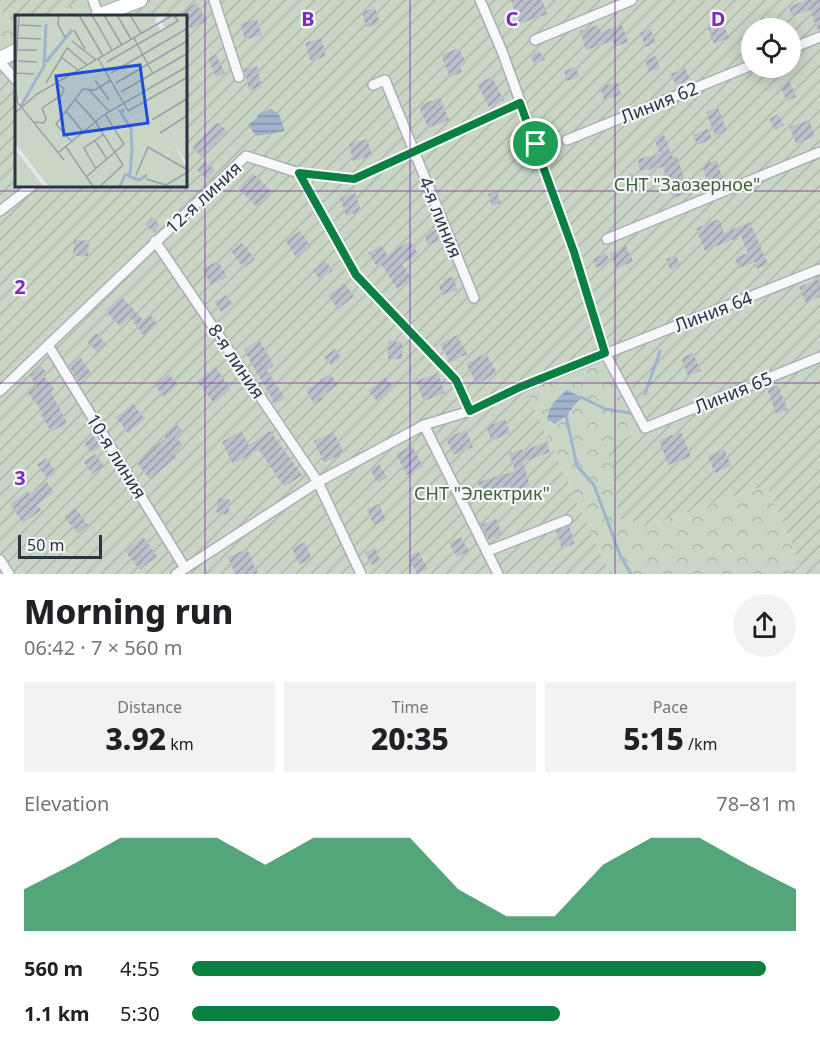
<!DOCTYPE html>
<html lang="en">
<head>
<meta charset="utf-8">
<style>
	:root { --surface:#fff; --page:#f2f2f2; --text:#202124; --muted:#757577; --accent:#0b8043 }
	body { margin:0; font-family:"Noto Sans",sans-serif; background:var(--page); color:var(--text); height:100vh; display:flex; flex-direction:column; font-size:22px; white-space:nowrap }
	* { box-sizing:border-box; margin:0 }
	p { font-size:20px; color:var(--muted) }
	.icon { flex:none; width:33px; height:33px; fill:none; stroke:currentColor; stroke-width:2; stroke-linecap:round; stroke-linejoin:round }
	.map { position:relative; height:574px; overflow:hidden }
	.sheet { display:flex; flex-direction:column; background:var(--surface); flex:1 }
	.sheet>* { flex:none }
	.fabs { position:absolute; left:741px; top:18px; display:grid; gap:12px }
	.fabs a { display:grid; place-items:center; width:60px; height:60px; border-radius:50%; background:var(--surface); box-shadow:0 3px 15px #0003; font-size:30px }
	.scale { position:absolute; left:18px; bottom:15px; width:84px; box-sizing:border-box; padding-left:6px; border:3px solid #2b3445; border-top:0; font-size:16px; line-height:21px; white-space:nowrap; color:#2b3445; -webkit-text-stroke:4px #f4f6f9; paint-order:stroke }
	.pin { position:absolute; display:grid; place-items:center; width:51px; height:51px; color:#fff; margin:-26px; border:3px solid #fff; border-radius:50%; box-shadow:0 2px 6px #0007 }
	.round { display:grid; place-items:center; flex:none; width:63px; height:63px; border-radius:32px; background:var(--page) }
	.summary { display:flex; align-items:center; justify-content:space-between; height:102px; padding:0 24px }
	h1 { font-size:33px; font-weight:800; line-height:45px }
	.metrics { display:grid; grid-template-columns:repeat(3,1fr); gap:9px; height:102px; padding:6px 24px }
	.metrics div { display:grid; align-content:center; border-radius:0px; background:var(--page); text-align:center }
	.metrics b { font-size:30px; font-weight:800 }
	.metrics small { font-size:16px; font-weight:400 }
	.metrics p { font-size:16px }
	.chart { height:168px; padding:12px 24px }
	.chart p { display:flex; justify-content:space-between }
	.chart svg { width:100%; height:108px; margin-top:6px; fill:var(--accent); opacity:.7 }
	ul { padding:0 24px; list-style:none; font-size:20px }
	li { display:grid; grid-template-columns:96px 72px 1fr; align-items:center; height:45px }
	li i { height:15px; border-radius:8px; background:var(--accent) }
	.map>svg:first-child { display:block }
</style>
</head>
<body>
<div class="map">
<svg width="820" height="574" viewBox="0 0 820 574">
	<defs>
		<pattern id="forest-crowns" width="20" height="18" patternUnits="userSpaceOnUse" patternTransform="scale(1.5)"><rect width="20" height="18" fill="#c9d6c5"/><path d="M2 6a3 3 0 1 1 6 0M12 15a3 3 0 1 1 6 0" fill="none" stroke="#adb8ab"/></pattern>
		<pattern id="garden-furrows" width="10" height="10" patternUnits="userSpaceOnUse" patternTransform="scale(1.5)"><rect width="10" height="10" fill="#c9d6c5"/><path d="M-1 1l2-2M0 10L10 0M9 11l2-2" fill="none" stroke="#adb8ab"/></pattern>
		<pattern id="water-rules" width="6" height="5" patternUnits="userSpaceOnUse" patternTransform="scale(1.5)"><rect width="6" height="5" fill="#9fb4cc"/><path d="M0 2.5h6" fill="none" stroke="#8293a7"/></pattern>
		<pattern id="building-hatch" width="6" height="6" patternUnits="userSpaceOnUse" patternTransform="scale(1.5)"><rect width="6" height="6" fill="#bbc0ca"/><path d="M-1 1l2-2M0 6l6-6M5 7l2-2" fill="none" stroke="#989da6"/></pattern>
	</defs>
	<rect width="100%" height="100%" fill="#e4e7ec"/>
	<g fill="url(#forest-crowns)" fill-rule="evenodd">
		<path d="M86,0H140L100,16H46Z"/>
		<path d="M0,10L16,26V51L0,59Z"/>
		<path d="M605,353L645,428L647,526L767,485L800,565L789,574H610L524,386ZM567,391L580,397L566,416L555,424L550,423L547,414L557,398Z"/>
	</g>
	<g fill="url(#garden-furrows)" fill-rule="evenodd">
		<path d="M0,0H86L46,16H16V26L0,10Z"/>
		<path d="M140,0H820V574H789L800,565L767,485L647,526L621,519L608,448L645,427L605,353L524,386L610,574H0V59L16,51V186H186V16H100ZM752,28H790V68H752Z"/>
	</g>
	<g fill="url(#water-rules)">
		<path d="M271,109L279,114L285,131L256,136L248,125L256,119L259,113Z"/>
		<path d="M567,390L581,397L566,416L555,424L547,420C547,407 558,397 567,390Z"/>
	</g>
	<g fill="none" stroke-linecap="round" stroke-linejoin="round">
		<g stroke="#9fb4cc" stroke-width="3">
			<path d="M645,394L660,351"/>
			<path d="M579,399L581,397L605,409L630,413"/>
			<path d="M567,414L566,416L577,466L594,485L620,555L631,574"/>
		</g>
	</g>
	<g fill="url(#building-hatch)">
		<path d="M511,0H542L547,14L520,24Z"/>
		<path d="M806,0H820V30L818,31L810,10L792,16L789,7Z"/>
		<path d="M196,3L207,20L191,29L186,22V16H183L180,13Z"/>
		<path d="M375,8L380,23L366,27L362,12Z"/>
		<path d="M257,19L262,35L245,40L240,24Z"/>
		<path d="M721,19L729,38L714,44L707,25Z"/>
		<path d="M598,25L601,32L622,25L628,42L615,47L613,41L586,50L580,31Z"/>
		<path d="M650,29L656,43L645,47L640,33Z"/>
		<path d="M321,38L326,56L311,61L305,43Z"/>
		<path d="M459,48L466,64L460,66L462,72L450,77L441,55Z"/>
		<path d="M539,51L545,59L535,65L530,56Z"/>
		<path d="M216,55L225,73L216,77L208,59Z"/>
		<path d="M656,56L660,69L649,72L645,60Z"/>
		<path d="M257,66L262,87L249,90L244,69Z"/>
		<path d="M576,67L579,77L567,81L564,71Z"/>
		<path d="M685,68L690,79L676,85L671,74Z"/>
		<path d="M492,77L504,100L489,107L477,84Z"/>
		<path d="M618,82L621,95L604,100L600,87Z"/>
		<path d="M790,82L796,97L787,101L780,86Z"/>
		<path d="M440,97L449,120L428,128L419,106Z"/>
		<path d="M718,108L727,131L715,136L706,112Z"/>
		<path d="M778,114L784,125L775,130L769,119Z"/>
		<path d="M809,120L815,136L796,144L790,127Z"/>
		<path d="M217,122L227,131L202,157L192,147Z"/>
		<path d="M708,129L712,139L697,145L693,135Z"/>
		<path d="M664,135L673,158L677,156L689,193L673,198L663,167L640,171L638,159L660,154L654,138Z"/>
		<path d="M367,139L372,156L353,161L349,144Z"/>
		<path d="M716,160L723,179L709,185L702,166Z"/>
		<path d="M204,161L215,170L207,179L197,170Z"/>
		<path d="M253,173L272,192L257,207L238,188Z"/>
		<path d="M632,173L637,186L629,189L624,177Z"/>
		<path d="M496,191L501,203L492,206L488,194Z"/>
		<path d="M355,193L361,211L346,216L340,198Z"/>
		<path d="M152,217L160,225L154,233L145,225Z"/>
		<path d="M719,219L724,233L750,222L768,264L757,269L755,262L739,268L735,258L748,253L741,236L705,251L696,228Z"/>
		<path d="M435,229L440,240L428,245L424,234Z"/>
		<path d="M300,231L311,247L296,257L285,240Z"/>
		<path d="M74,240L89,241L88,256H73Z"/>
		<path d="M410,241L418,254L402,264L412,279L397,289L382,265L378,268L368,253L381,245L387,255Z"/>
		<path d="M242,243L255,259L244,268L231,251Z"/>
		<path d="M626,246L633,261L617,269L610,254Z"/>
		<path d="M606,253L610,262L596,268L593,259Z"/>
		<path d="M676,255L680,265L670,270L666,259Z"/>
		<path d="M218,261L227,277L211,285L202,269Z"/>
		<path d="M325,261L333,270L320,280L313,270Z"/>
		<path d="M453,277L457,290L442,295L439,285L444,282L443,279Z"/>
		<path d="M820,279V297L805,302L799,287Z"/>
		<path d="M344,283L354,296L338,309L328,296Z"/>
		<path d="M226,295L233,304L221,312L215,302Z"/>
		<path d="M121,296L144,321L151,316L158,325L143,335L130,317L120,326L105,311Z"/>
		<path d="M96,333L106,344L97,352L87,342Z"/>
		<path d="M457,335L467,354L450,363L440,344Z"/>
		<path d="M259,340L274,365L267,370L285,398L275,404L244,350Z"/>
		<path d="M388,341L402,342V359H388Z"/>
		<path d="M335,349L341,357L331,365L324,357Z"/>
		<path d="M486,353L497,373L477,384L466,364Z"/>
		<path d="M693,353L701,371L688,376L681,358Z"/>
		<path d="M80,357L91,373L79,382L69,366Z"/>
		<path d="M41,366L47,373L43,375L54,389L51,392L67,423L51,432L40,412L42,411L28,393L37,386L29,375Z"/>
		<path d="M215,367L231,389L214,403L197,381Z"/>
		<path d="M438,373L445,393L424,401L416,381Z"/>
		<path d="M169,374L178,385L164,397L155,386Z"/>
		<path d="M330,374L338,385L321,396L323,399L314,404L306,390Z"/>
		<path d="M385,377L394,387L377,401L368,391Z"/>
		<path d="M778,385L788,410L776,414L767,389Z"/>
		<path d="M133,404L145,419L128,433L116,417Z"/>
		<path d="M505,419L510,433L492,441L486,427Z"/>
		<path d="M175,423L182,430L175,437L183,444L174,454L176,458L150,479L136,462L166,438L163,435Z"/>
		<path d="M466,430L473,447L453,455L446,438Z"/>
		<path d="M241,431L249,445L270,431L302,475L284,487L259,450L233,464L222,442Z"/>
		<path d="M334,432L344,453L324,463L314,441Z"/>
		<path d="M681,432L691,457L668,465L659,440Z"/>
		<path d="M93,436L101,446L92,453L84,443Z"/>
		<path d="M546,442L550,452L523,462L530,486L512,491L511,487L484,497L478,482L515,471L509,453L522,449L523,451Z"/>
		<path d="M412,446L423,466L407,475L396,454Z"/>
		<path d="M725,449L731,466L715,473L708,456Z"/>
		<path d="M95,454L104,466L92,474L84,462Z"/>
		<path d="M46,458L56,472L48,479L37,465Z"/>
		<path d="M379,464L387,477L378,483L370,469Z"/>
		<path d="M46,481L54,492L37,505L41,510L23,523L10,504L28,491L29,494Z"/>
		<path d="M218,498L231,500L228,515L216,512Z"/>
		<path d="M379,504L386,520L374,525L367,509Z"/>
		<path d="M75,508L88,525L78,533L64,517Z"/>
		<path d="M496,519L502,534L489,540L481,525Z"/>
		<path d="M569,526L575,544L562,548L556,531Z"/>
		<path d="M143,537L157,556L140,570L125,551Z"/>
		<path d="M461,537L469,551L457,557L449,543Z"/>
		<path d="M305,542L312,559L299,564L292,548Z"/>
		<path d="M375,548L381,561L372,565L365,553Z"/>
		<path d="M247,549L258,574H235L228,557Z"/>
		<path d="M418,551L428,569L417,574L408,557Z"/>
	</g>
	<g fill="none" stroke-linecap="round" stroke-linejoin="round">
		<defs>
			<g id="street">
				<path d="M93,0L99,16"/>
				<path d="M214,0L239,77"/>
				<path d="M480,0L502,51L538,151L574,252L605,353L645,428L820,357"/>
				<path d="M535,40L632,0"/>
				<path d="M790,49L820,37"/>
				<path d="M0,62L16,80"/>
				<path d="M373,85L385,80L474,298"/>
				<path d="M567,140L752,65"/>
				<path d="M299,173L356,275L456,380L470,411"/>
				<path d="M0,211L32,186"/>
				<path d="M607,239L820,152"/>
				<path d="M155,241L318,482L361,574"/>
				<path d="M48,345L185,568"/>
				<path d="M0,391L246,156L299,173L354,179L520,103"/>
				<path d="M424,425L498,574"/>
				<path d="M488,551L567,520"/>
				<path d="M0,560L9,574"/>
				<path d="M176,574L318,482L424,425L470,411L524,386L820,269"/>
			</g>
			<g id="secondary">
				<path d="M98,16L140,0"/>
				<path d="M0,59L16,51"/>
			</g>
		</defs>
		<use href="#street" stroke="#a9aeb7" stroke-width="12"/>
		<use href="#secondary" stroke="#a9aeb7" stroke-width="16"/>
		<use href="#street" stroke="#f7f8fa" stroke-width="9"/>
		<use href="#secondary" stroke="#fff" stroke-width="14"/>
	</g>
	<g fill="none" stroke-linecap="round" stroke-linejoin="round">
		<defs>
			<path id="route" d="M520,103L574,252L605,353L520,387L470,411L456,380L356,275L299,173L354,179Z"/>
		</defs>
		<use href="#route" stroke="#fff" stroke-width="12"/>
		<use href="#route" stroke="#0b8043" stroke-width="8"/>
	</g>
	<path fill="none" stroke="#7b2cbf" stroke-width="1.5" stroke-opacity="0.55" d="M205,0V574M410,0V574M615,0V574M0,191H820M0,383H820"/>
	<g text-anchor="middle" dominant-baseline="central" stroke-width="4.5" stroke-linejoin="round" paint-order="stroke">
		<g font-size="18" fill="#2b3445" stroke="#f4f6f9">
			<text transform="translate(659 102) rotate(-22)">Линия 62</text>
			<text transform="translate(203 197) rotate(-43)">12-я линия</text>
			<text transform="translate(441 217) rotate(68)">4-я линия</text>
			<text transform="translate(713 311) rotate(-21)">Линия 64</text>
			<text transform="translate(237 361) rotate(56)">8-я линия</text>
			<text transform="translate(733 392) rotate(-22)">Линия 65</text>
			<text transform="translate(117 456) rotate(58)">10-я линия</text>
		</g>
		<g font-size="18" fill="#3f6138" stroke="#f4f6f9">
			<text x="687" y="184">СНТ "Заозерное"</text>
			<text x="482" y="493">СНТ "Электрик"</text>
		</g>
	</g>
	<g transform="translate(15 15)">
		<rect width="172" height="172" fill="#e4e7ec"/>
		<path d="M33,0H37V11L51,20L57,12L59,16L46,29L24,67L20,60L25,53ZM80,42L50,145L58,141L62,148L57,156L69,172H34L0,128V94L8,86L1,84L21,69L25,72L36,59ZM108,89L115,106L126,100L131,108L124,130L130,134L117,146L116,161L109,172L100,173L109,161L107,158L115,139L114,116L100,93ZM143,117L160,130L172,154L157,146L160,136L157,134L150,142L149,132L144,138L134,132ZM0,134L29,172L0,171Z" fill="#c9d6c5"/>
		<path d="M0,0H33L25,53L20,60L24,67L46,29L59,15L57,12L51,20L42,22L37,11V0H143L140,6L146,16L150,13L147,7L151,0H172V148L159,128L155,130L143,117L134,132L144,138L148,129L152,130L148,141L151,143L157,134L160,137L157,146L172,155V172H109L119,142L130,135L119,125L131,108L126,100L112,106L109,98L113,96L108,89L100,94L114,116L117,135L107,158L109,161L100,173L69,172L57,156L62,148L57,141L50,146L7,92L80,42L43,64L36,59L31,68L25,72L21,70L10,82L1,84L6,91L0,94Z" fill="#c9d6c5"/>
		<path fill="none" stroke="#9fb4cc" stroke-width="3" d="M31,47L57,15M6,91L29,51L31,9M113,161L124,165L132,160M104,173L110,160L115,159L117,136L116,114L105,96L110,95"/>
		<path fill="none" stroke="#9a9fa9" stroke-width="1.5" d="M44,0L43,9L50,22M64,0L88,41M77,0L97,35M89,0L107,30M102,0L116,24M115,0L126,18M3,10L27,11M172,12L173,31M59,15L70,34M3,23L26,24M119,23L138,59M57,26L81,45M2,35H22M46,42L63,55M83,43L113,96L173,62M3,46L22,47M92,47L163,6L159,0M1,58L19,59M96,58L173,13M80,65L94,85M0,67L4,0M31,68L52,33L72,50M101,68L172,26M0,73L3,88L49,145M74,75L95,97M106,77L173,38M60,84L80,106L108,150L83,173M51,96L68,117M0,98L22,79L158,0M137,105L173,83M20,107L29,108L31,103L27,93L47,80L49,74L42,68M145,118L173,100M80,126L92,144M57,127L41,109L68,74L80,75L96,65M51,132L79,173M44,137L90,99L173,51M81,154L69,133L89,119M121,160L133,132L173,155M71,162L109,129L90,99M131,164L151,170L173,157"/>
		<path fill="#1d4ed8" fill-opacity="0.15" stroke="#1d4ed8" stroke-width="3" d="M125,50L133,108L49,120L41,61Z"/>
		<rect width="172" height="172" fill="none" stroke="#2b3445" stroke-width="3"/>
	</g>
	<g font-size="20" text-anchor="middle" font-weight="bold" fill="#7b2cbf" stroke="#f4f6f9" stroke-width="4.5" stroke-linejoin="round" paint-order="stroke">
		<text x="308" y="26">B</text>
		<text x="512" y="26">C</text>
		<text x="718" y="26">D</text>
		<text x="20" y="294">2</text>
		<text x="20" y="485">3</text>
	</g>
</svg>
<div class="fabs">
<a><svg class="icon" aria-label="locate" viewBox="0 0 24 24"><circle cx="12" cy="12" r="6"/><path d="M12 2v4M12 18v4M2 12h4M18 12h4"/></svg></a>
</div>
<div class="scale">50 m</div>
<div class="pin" style="left:536px;top:144px;background:#1e9e55"><svg class="icon" aria-label="arrive" viewBox="0 0 24 24"><path d="M6 21V4h12l-3 4 3 4H6"/></svg></div>
</div>
<section class="sheet">
<div class="summary"><div><h1>Morning run</h1><p>06:42 · 7 × 560 m</p></div><a class="round"><svg class="icon" aria-label="share" viewBox="0 0 24 24"><path d="M12 15V3M7 8l5-5 5 5M5 13v7h14v-7"/></svg></a></div>
<div class="metrics">
<div><p>Distance</p><b>3.92<small> km</small></b></div>
<div><p>Time</p><b>20:35</b></div>
<div><p>Pace</p><b>5:15<small> /km</small></b></div>
</div>
<div class="chart"><p><span>Elevation</span>78–81 m</p>
<svg viewBox="0 0 160 44" preserveAspectRatio="none"><path d="M0 44V27L10 17L20 6L30 6L40 6L50 17L60 6L70 6L80 6L90 27L100 38L110 38L120 17L130 6L140 6L150 17L160 27V44z"/></svg>
</div>
<ul>
<li><b>560 m</b>4:55<i style="width:95%"></i></li>
<li><b>1.1 km</b>5:30<i style="width:61%"></i></li>
</ul>
</section>
</body>
</html>
